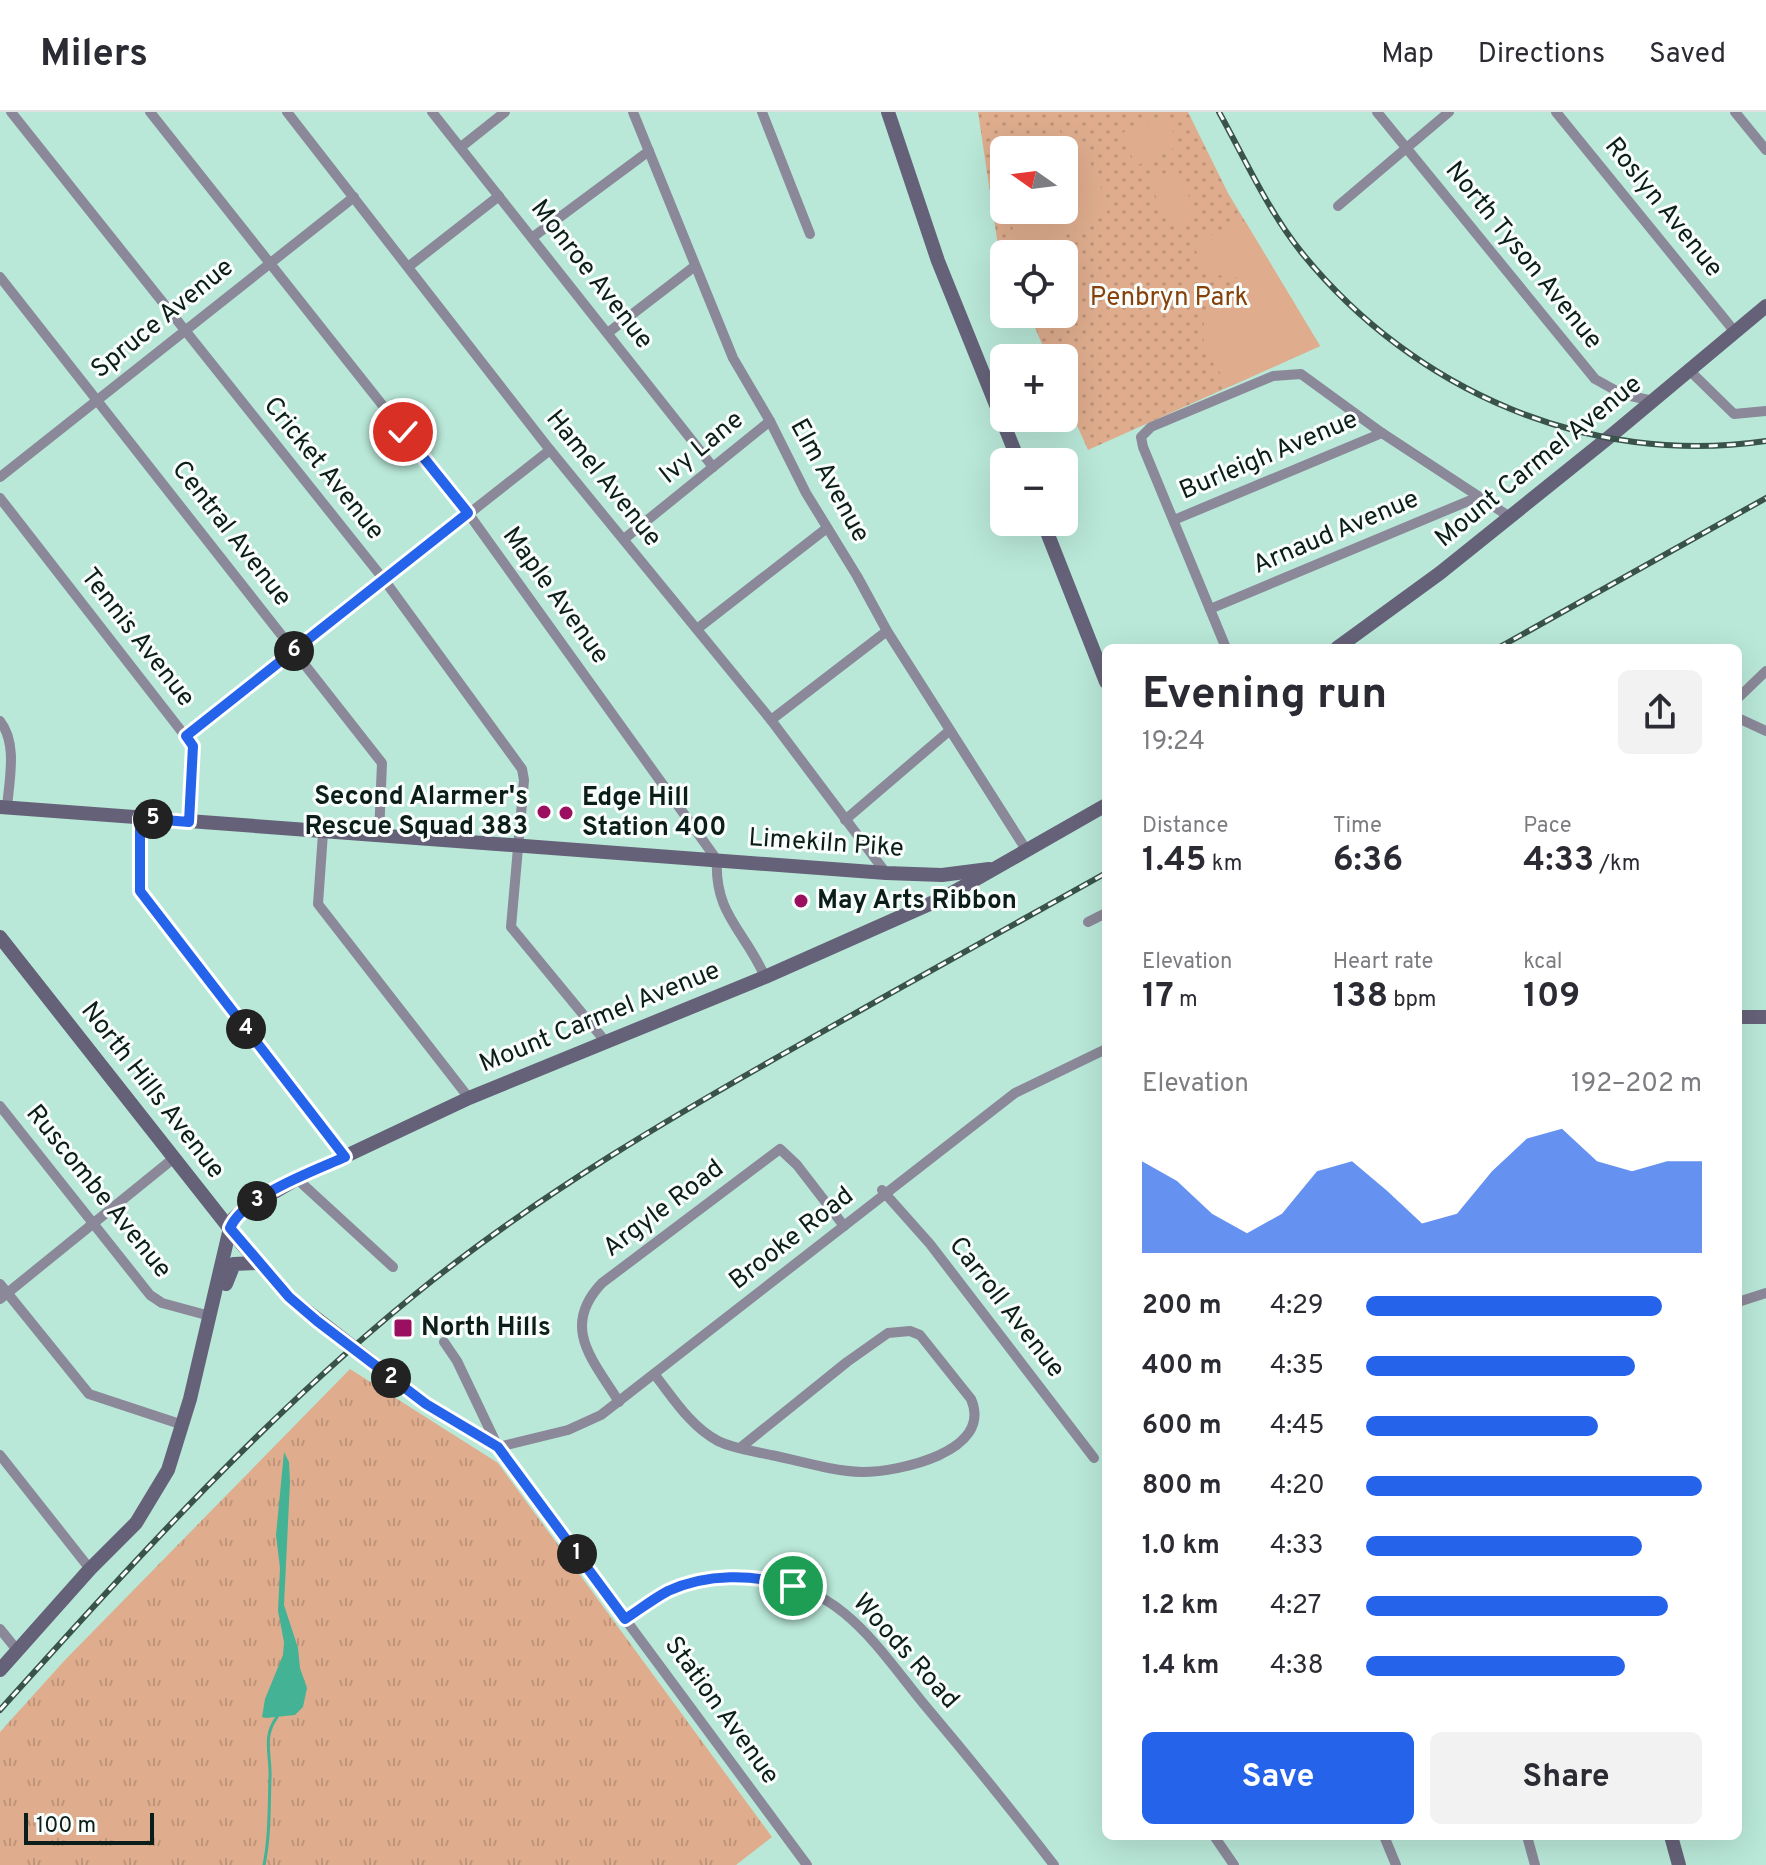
<!DOCTYPE html>
<html lang="en">
<head>
<meta charset="utf-8">
<style>
	:root { --surface:#fff; --page:#f2f2f3; --text:#2b2b33; --muted:#7c7c81; --line:#e1e1e2; --accent:#2563eb }
	body { margin:0; font-family:Overpass,sans-serif; background:var(--page); color:var(--text); height:100vh; display:flex; flex-direction:column; font-size:30px; white-space:nowrap }
	* { box-sizing:border-box; margin:0 }
	p { font-size:26px; color:var(--muted) }
	.icon { flex:none; width:44px; height:44px; fill:none; stroke:currentColor; stroke-width:2; stroke-linecap:round; stroke-linejoin:round }
	.map { position:relative; flex:1; overflow:hidden }
	.side { position:absolute; left:1102px; top:532px; width:640px; height:1196px; display:flex; flex-direction:column; background:var(--surface); border-radius:12px; box-shadow:0 8px 32px #0002 }
	.side>* { flex:none }
	.needle { width:52px; rotate:284deg }
	.tools { position:absolute; left:990px; top:24px; display:grid; gap:16px }
	.tools a { display:grid; place-items:center; width:88px; height:88px; border-radius:12px; background:var(--surface); box-shadow:0 8px 32px #0002; font-size:40px }
	.scale { position:absolute; left:24px; bottom:20px; width:130px; box-sizing:border-box; padding-left:8px; border:4px solid #0c1e19; border-top:0; font-size:22px; line-height:28px; white-space:nowrap; color:#0c1e19; -webkit-text-stroke:6px #f9fefc; paint-order:stroke }
	.pin { position:absolute; display:grid; place-items:center; width:68px; height:68px; color:#fff; margin:-34px; border:4px solid #fff; border-radius:50%; box-shadow:0 2px 8px #0007 }
	.km { position:absolute; width:40px; height:40px; margin:-20px; border-radius:50%; background:#222; color:#fff; font-size:22px; line-height:40px; text-align:center }
	.round { display:grid; place-items:center; flex:none; width:84px; height:84px; border-radius:12px; background:var(--page) }
	.head { display:flex; align-items:center; justify-content:space-between; height:136px; padding:0 40px }
	h1 { font-size:44px; font-weight:700; line-height:60px }
	.metrics { display:grid; grid-template-columns:repeat(3,1fr); gap:12px; height:136px; padding:8px 40px }
	.metrics div { display:grid; align-content:center }
	.metrics b { font-size:34px; font-weight:700 }
	.metrics small { font-size:22px; font-weight:400 }
	.metrics p { font-size:22px }
	.chart { height:224px; padding:16px 40px }
	.chart p { display:flex; justify-content:space-between }
	.chart svg { width:100%; height:144px; margin-top:8px; fill:var(--accent); opacity:.7 }
	.button { display:flex; gap:16px; margin-top:auto; padding:16px 40px }
	.button a { flex:1; height:92px; border-radius:12px; background:var(--accent); color:#fff; font-size:32px; font-weight:700; line-height:92px; text-align:center }
	.button a+a { background:var(--page); color:var(--text) }
	ul { padding:0 40px; list-style:none; font-size:26px }
	li { display:grid; grid-template-columns:128px 96px 1fr; align-items:center; height:60px }
	li i { height:20px; border-radius:10px; background:var(--accent) }
	header { display:flex; align-items:center; gap:48px; box-sizing:border-box; height:112px; padding:0 40px; background:var(--surface); border-bottom:2px solid var(--line) }
	header strong { font-size:38px }
	nav { display:flex; gap:44px; margin-inline-start:auto; font-size:28px }
	.map>svg:first-child { display:block }
</style>
</head>
<body>
<header>
<strong>Milers</strong>
<nav><a>Map</a><a>Directions</a><a>Saved</a></nav>
</header>
<div class="map">
<svg width="1766" height="1753" viewBox="0 0 1766 1753">
	<defs>
		<pattern id="grass-tufts" width="24" height="20" patternUnits="userSpaceOnUse" patternTransform="scale(2)"><rect width="24" height="20" fill="#dfad8e"/><path d="M3 7l-1-3M5 7V3M7 7l1-3M15 17l-1-3M17 17v-4M19 17l1-3" fill="none" stroke="#be947a"/></pattern>
		<pattern id="park-dots" width="8" height="8" patternUnits="userSpaceOnUse" patternTransform="scale(2)"><rect width="8" height="8" fill="#dfad8e"/><path d="M2 2h.1M6 6h.1" fill="none" stroke="#be947a" stroke-width="1.8" stroke-linecap="round"/></pattern>
	</defs>
	<rect width="100%" height="100%" fill="#b9e8d8"/>
	<path fill="url(#grass-tufts)" d="M350,1257L498,1351L772,1725L736,1753H0V1620L64,1549Z"/>
	<path fill="url(#park-dots)" fill-rule="evenodd" d="M978,0H1188L1228,81L1320,234L1088,338L1064,284V246H1048L1029,202H1064V142L1004,144L997,127ZM1004,38H1064V98H1004Z"/>
	<g fill="#dfad8e">
		<path d="M1166,3L1179,34L1136,54L1122,21Z"/>
		<path d="M1059,17L1069,39L1086,40L1109,95L1105,104L1025,142L1004,98H1064V38H1011Z"/>
		<path d="M1177,56L1197,103L1169,115L1149,68Z"/>
		<path d="M1245,109L1320,234L1231,274C1205,242 1198,236 1207,194L1247,166C1217,165 1201,164 1194,130Z"/>
	</g>
	<path fill="#44b295" d="M284,1340L289,1350L290,1370L284,1493L298,1536L300,1556L307,1576L303,1595L295,1603L266,1606L262,1605L265,1587L283,1543L284,1530L278,1499L280,1456L276,1423Z"/>
	<g fill="none" stroke-linecap="round" stroke-linejoin="round">
		<path stroke="#44b295" stroke-width="3" d="M264,1753C270,1724 269,1694 270,1665C271,1643 262,1625 277,1605"/>
		<g stroke="#8b8999" stroke-width="10">
			<path d="M11,0L385,469L522,657L524,668L511,815L605,929"/>
			<path d="M150,0L468,401L717,748C714,802 745,819 765,865"/>
			<path d="M287,0L550,338L771,608L886,761"/>
			<path d="M432,0L713,355"/>
			<path d="M633,0L733,246L770,309L806,381L857,464L887,519L1027,739"/>
			<path d="M762,0L810,122"/>
			<path d="M1377,0L1595,267L1622,282L1653,289"/>
			<path d="M1556,0L1735,220"/>
			<path d="M1735,0L1766,38"/>
			<path d="M461,35L505,0"/>
			<path d="M1338,94L1449,0"/>
			<path d="M533,125L649,39"/>
			<path d="M408,155L499,84"/>
			<path d="M0,165L382,651L379,723"/>
			<path d="M609,220L695,154"/>
			<path d="M1690,259L1734,302L1766,299"/>
			<path d="M0,365L354,85"/>
			<path d="M0,386L193,634L189,710"/>
			<path d="M1174,408L1382,321"/>
			<path d="M624,427L770,309"/>
			<path d="M1210,497L1478,385"/>
			<path d="M697,517L827,416"/>
			<path d="M1226,536L1143,335L1141,325L1151,315L1273,264L1301,262L1382,321L1510,405"/>
			<path d="M1738,586L1766,559"/>
			<path d="M1738,606L1766,619"/>
			<path d="M771,608L887,519"/>
			<path d="M0,609C18,632 9,668 7,696"/>
			<path d="M186,624L550,338"/>
			<path d="M140,706V779L345,1045"/>
			<path d="M845,708L949,619"/>
			<path d="M323,721L318,792L469,986"/>
			<path d="M1088,810L1106,801"/>
			<path d="M0,994L150,1183L162,1191L210,1204"/>
			<path d="M297,1067L393,1155"/>
			<path d="M882,1078L930,1132L1094,1346"/>
			<path d="M0,1172L89,1282L183,1313"/>
			<path d="M0,1187L174,1046"/>
			<path d="M1738,1190L1766,1181"/>
			<path d="M444,1230L457,1249L498,1335L807,1753"/>
			<path d="M655,1263C673,1286 691,1315 718,1329C734,1337 754,1339 771,1343C801,1349 831,1359 862,1360C898,1360 994,1340 971,1287L920,1223L910,1219L888,1221L847,1250L740,1336"/>
			<path d="M619,1290C593,1248 560,1215 602,1171L780,1037L797,1053L844,1114"/>
			<path d="M498,1335L568,1318L601,1303L1015,981L1106,937"/>
			<path d="M0,1343L90,1457"/>
			<path d="M625,1507C640,1497 655,1485 671,1478C726,1455 798,1463 844,1501C876,1527 901,1565 928,1597C971,1648 1013,1700 1054,1753"/>
			<path d="M0,1517L17,1538"/>
			<path d="M1214,1724L1234,1753"/>
			<path d="M1384,1724L1396,1753"/>
			<path d="M1527,1724L1535,1753"/>
		</g>
		<g stroke="#656178" stroke-width="14">
			<path d="M888,0L938,149L1019,350"/>
			<path d="M1043,410L1106,570"/>
			<path d="M1337,536L1440,461L1613,322L1766,194"/>
			<path d="M0,695L886,761L942,763L989,757"/>
			<path d="M0,825L241,1131L289,1185L426,1292L498,1335"/>
			<path d="M1738,905H1766"/>
			<path d="M226,1172L234,1152L258,1151"/>
			<path d="M0,1558L90,1457L136,1411L168,1358L190,1287L230,1116L234,1106L243,1098L297,1067L469,986L765,865L943,786L1106,693"/>
			<path d="M1671,1724L1679,1753"/>
		</g>
		<defs>
			<g id="rail">
				<path d="M1219,0C1245,47 1268,99 1302,141C1414,279 1589,355 1766,329"/>
				<path d="M1498,536L1766,386"/>
				<path d="M0,1598C137,1446 273,1295 433,1168C547,1078 673,1004 799,933C901,875 1004,818 1106,761"/>
			</g>
		</defs>
		<use href="#rail" stroke="#39534b" stroke-width="6"/>
		<use href="#rail" stroke="#f9fefc" stroke-width="3" stroke-dasharray="9" stroke-linecap="butt"/>
	</g>
	<g fill="none" stroke-linecap="round" stroke-linejoin="round">
		<defs>
			<path id="route" d="M403,320L468,401L186,624L193,634L189,710L140,706V779L345,1045C314,1059 244,1084 230,1116L289,1185L317,1209L426,1292L498,1335L625,1507C639,1498 653,1487 668,1479C707,1461 753,1462 793,1474"/>
		</defs>
		<use href="#route" stroke="#fff" stroke-width="16"/>
		<use href="#route" stroke="#2563eb" stroke-width="10"/>
	</g>
	<g fill="#9b0f60" stroke="#f9fefc" stroke-width="3">
		<circle cx="544" cy="700" r="8"/>
		<circle cx="566" cy="701" r="8"/>
		<circle cx="801" cy="789" r="8"/>
		<rect x="393" y="1206" width="20" height="20" rx="4"/>
	</g>
	<g text-anchor="middle" dominant-baseline="central" stroke-width="6" stroke-linejoin="round" paint-order="stroke">
		<g font-size="26" fill="#0c1e19" stroke="#f9fefc">
			<text transform="translate(1663 96) rotate(51)">Roslyn Avenue</text>
			<text transform="translate(1523 144) rotate(51)">North Tyson Avenue</text>
			<text transform="translate(591 163) rotate(52)">Monroe Avenue</text>
			<text transform="translate(163 207) rotate(-39)">Spruce Avenue</text>
			<text transform="translate(702 336) rotate(-39)">Ivy Lane</text>
			<text transform="translate(1269 344) rotate(-23)">Burleigh Avenue</text>
			<text transform="translate(1539 350) rotate(-39)">Mount Carmel Avenue</text>
			<text transform="translate(323 357) rotate(51)">Cricket Avenue</text>
			<text transform="translate(603 367) rotate(51)">Hamel Avenue</text>
			<text transform="translate(829 369) rotate(61)">Elm Avenue</text>
			<text transform="translate(1336 421) rotate(-23)">Arnaud Avenue</text>
			<text transform="translate(231 422) rotate(52)">Central Avenue</text>
			<text transform="translate(555 484) rotate(54)">Maple Avenue</text>
			<text transform="translate(137 526) rotate(52)">Tennis Avenue</text>
			<text transform="translate(826 732) rotate(4)">Limekiln Pike</text>
			<text transform="translate(600 906) rotate(-22)">Mount Carmel Avenue</text>
			<text transform="translate(152 979) rotate(52)">North Hills Avenue</text>
			<text transform="translate(98 1080) rotate(51)">Ruscombe Avenue</text>
			<text transform="translate(664 1097) rotate(-37)">Argyle Road</text>
			<text transform="translate(792 1127) rotate(-38)">Brooke Road</text>
			<text transform="translate(1006 1196) rotate(52)">Carroll Avenue</text>
			<text transform="translate(905 1540) rotate(48)">Woods Road</text>
			<text transform="translate(721 1599) rotate(54)">Station Avenue</text>
		</g>
		<g font-size="26" fill="#86420a" stroke="#f9fefc">
			<text x="1169" y="186">Penbryn Park</text>
		</g>
		<g font-size="26" font-weight="bold" fill="#0c1e19" stroke="#f9fefc" text-anchor="start">
			<text x="528" y="685" text-anchor="end">Second Alarmer's<tspan x="528" dy="30">Rescue Squad 383</tspan></text>
			<text x="582" y="686">Edge Hill<tspan x="582" dy="30">Station 400</tspan></text>
			<text x="817" y="789">May Arts Ribbon</text>
			<text x="421" y="1216">North Hills</text>
		</g>
	</g>
</svg>
<div class="tools">
<a><svg class="needle" viewBox="-14 -14 28 28"><path d="M0-13l5 13h-10z" fill="#e53935"/><path d="M0 13l5-13h-10z" fill="#7c7c81"/></svg></a>
<a><svg class="icon" aria-label="locate" viewBox="0 0 24 24"><circle cx="12" cy="12" r="6"/><path d="M12 2v4M12 18v4M2 12h4M18 12h4"/></svg></a>
<a>+</a>
<a>−</a>
</div>
<div class="scale">100 m</div>
<div class="pin" style="left:793px;top:1474px;background:#1e9e55"><svg class="icon" aria-label="arrive" viewBox="0 0 24 24"><path d="M6 21V4h12l-3 4 3 4H6"/></svg></div>
<div class="pin" style="left:403px;top:320px;background:#d93025"><svg class="icon" aria-label="check" viewBox="0 0 24 24"><path d="M5 12l5 5 9-10"/></svg></div>
<b class="km" style="left:577px;top:1442px">1</b>
<b class="km" style="left:391px;top:1266px">2</b>
<b class="km" style="left:257px;top:1089px">3</b>
<b class="km" style="left:246px;top:917px">4</b>
<b class="km" style="left:153px;top:707px">5</b>
<b class="km" style="left:294px;top:539px">6</b>
<section class="side">
<div class="head"><div><h1>Evening run</h1><p>19:24</p></div><a class="round"><svg class="icon" aria-label="share" viewBox="0 0 24 24"><path d="M12 15V3M7 8l5-5 5 5M5 13v7h14v-7"/></svg></a></div>
<div class="metrics">
<div><p>Distance</p><b>1.45<small> km</small></b></div>
<div><p>Time</p><b>6:36</b></div>
<div><p>Pace</p><b>4:33<small> /km</small></b></div>
</div>
<div class="metrics">
<div><p>Elevation</p><b>17<small> m</small></b></div>
<div><p>Heart rate</p><b>138<small> bpm</small></b></div>
<div><p>kcal</p><b>109</b></div>
</div>
<div class="chart"><p><span>Elevation</span>192–202 m</p>
<svg viewBox="0 0 160 44" preserveAspectRatio="none"><path d="M0 44V16L10 22L20 32L30 38L40 32L50 19L60 16L70 25L80 35L90 32L100 19L110 9L120 6L130 16L140 19L150 16L160 16V44z"/></svg>
</div>
<ul>
<li><b>200 m</b>4:29<i style="width:88%"></i></li>
<li><b>400 m</b>4:35<i style="width:80%"></i></li>
<li><b>600 m</b>4:45<i style="width:69%"></i></li>
<li><b>800 m</b>4:20<i style="width:100%"></i></li>
<li><b>1.0 km</b>4:33<i style="width:82%"></i></li>
<li><b>1.2 km</b>4:27<i style="width:90%"></i></li>
<li><b>1.4 km</b>4:38<i style="width:77%"></i></li>
</ul>
<div class="button"><a>Save</a><a>Share</a></div>
</section>
</div>
</body>
</html>
